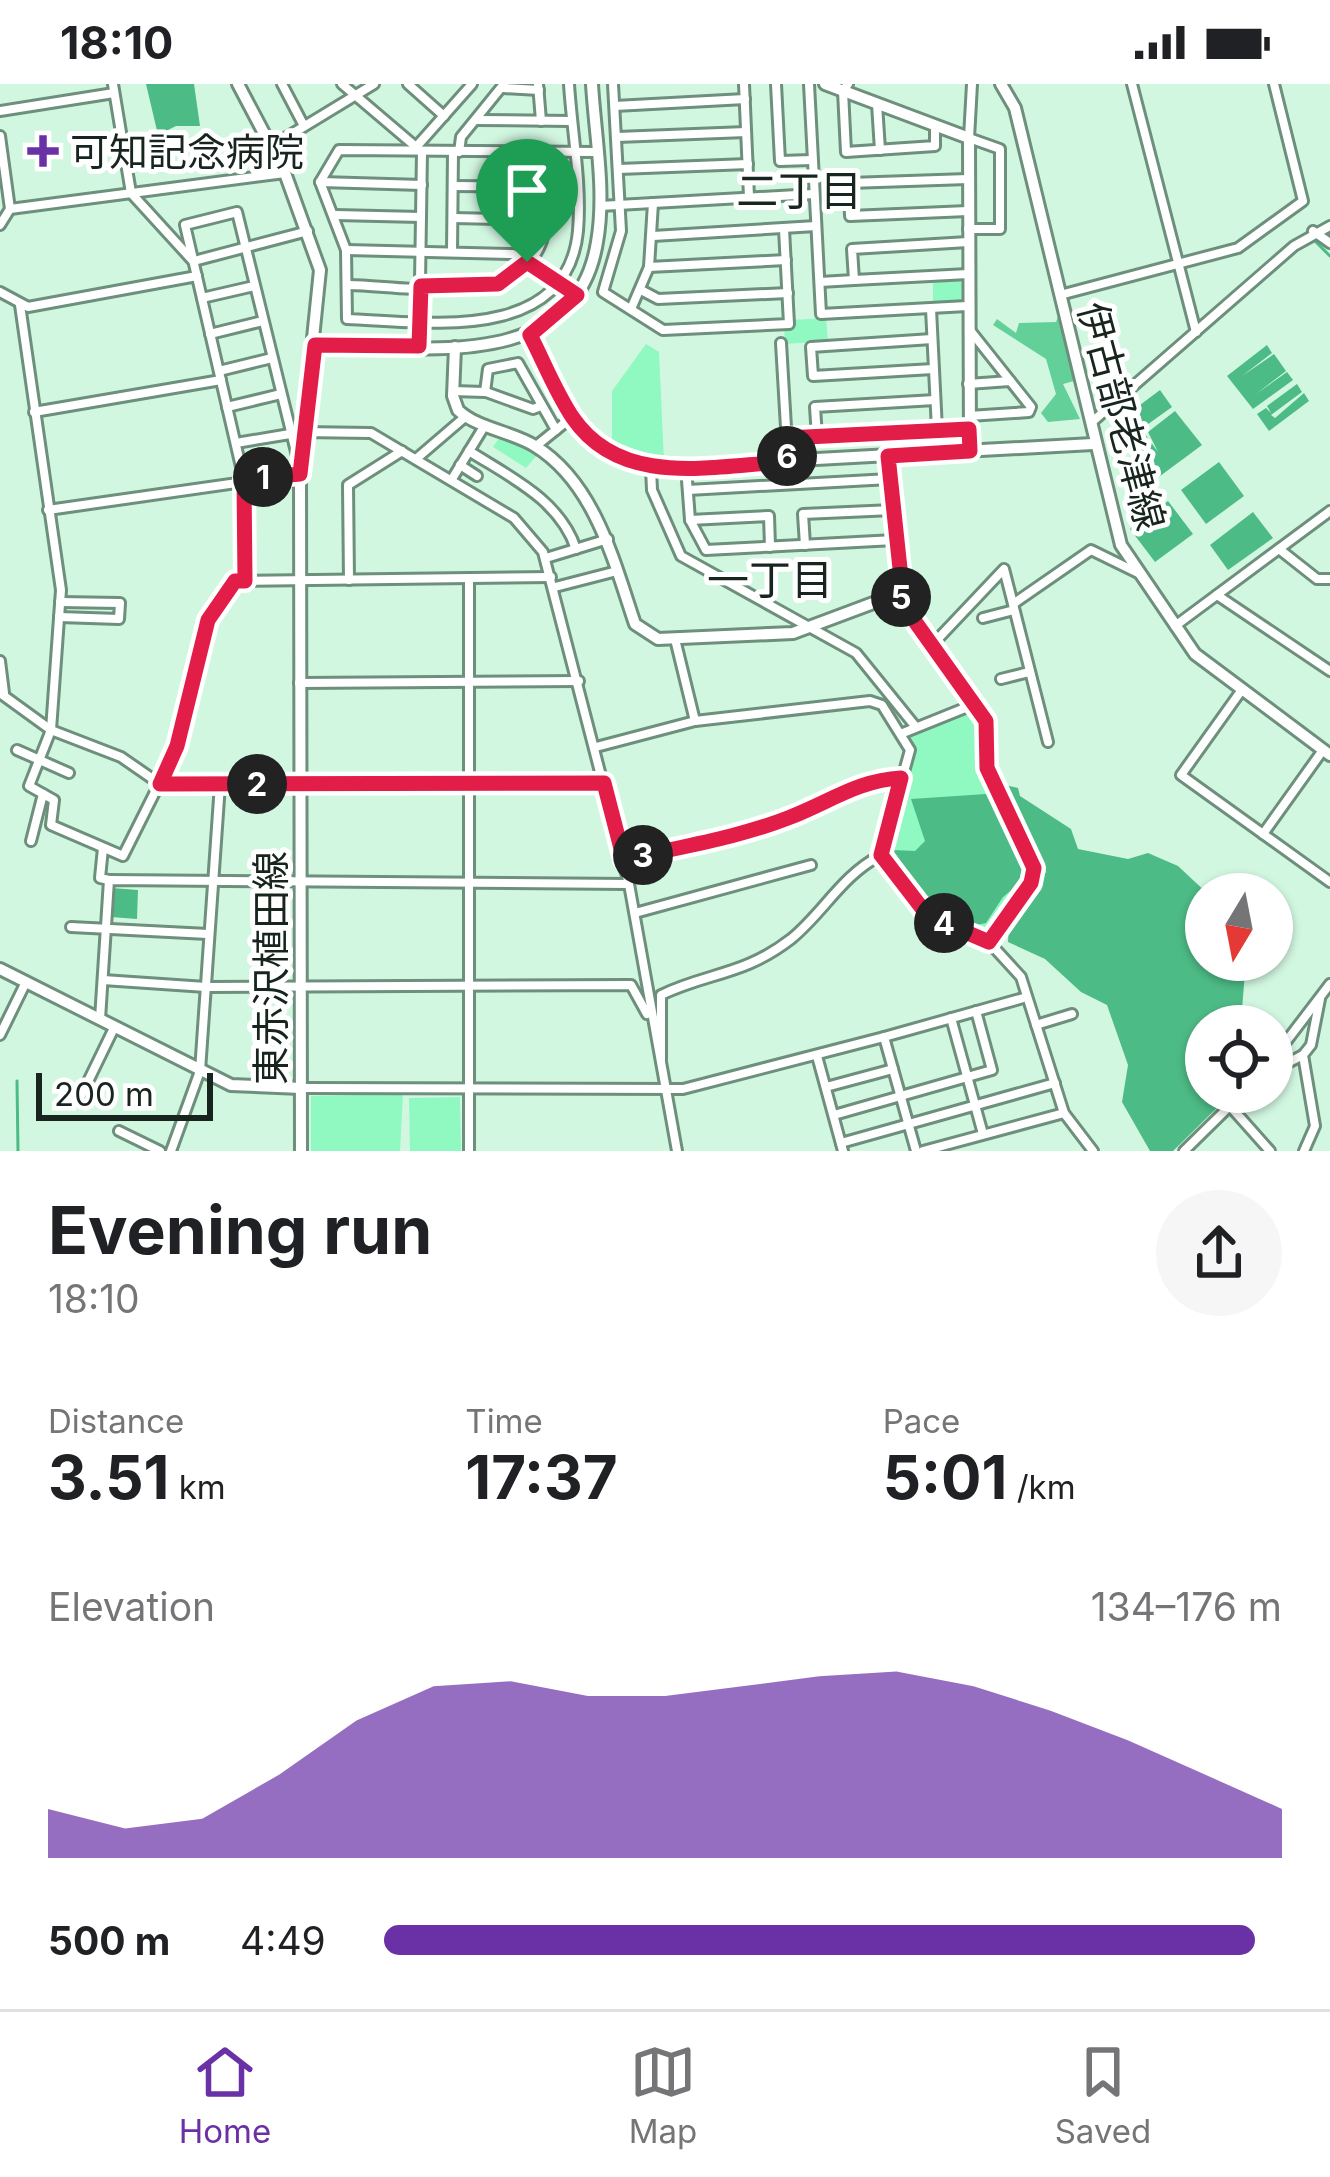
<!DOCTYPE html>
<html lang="en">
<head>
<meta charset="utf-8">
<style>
	:root { --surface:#fff; --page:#f6f6f6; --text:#202124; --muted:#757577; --line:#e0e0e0; --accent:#6a31a7 }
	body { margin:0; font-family:Inter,"Noto Sans JP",sans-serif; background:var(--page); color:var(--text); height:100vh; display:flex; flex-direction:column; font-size:45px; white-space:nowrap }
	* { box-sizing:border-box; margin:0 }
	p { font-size:39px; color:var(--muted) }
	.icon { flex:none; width:66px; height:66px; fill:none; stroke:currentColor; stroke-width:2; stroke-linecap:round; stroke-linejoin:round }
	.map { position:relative; height:1067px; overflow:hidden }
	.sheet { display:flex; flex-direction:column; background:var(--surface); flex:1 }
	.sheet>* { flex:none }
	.needle { width:78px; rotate:190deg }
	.buttons { position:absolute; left:1185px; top:789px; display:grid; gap:24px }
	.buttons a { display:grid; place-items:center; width:108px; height:108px; border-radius:50%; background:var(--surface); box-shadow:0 3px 9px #0004; font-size:60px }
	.scale { position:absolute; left:36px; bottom:30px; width:177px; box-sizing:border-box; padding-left:12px; border:6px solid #17251e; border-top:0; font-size:33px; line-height:42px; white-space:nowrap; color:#17251e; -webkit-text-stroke:9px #fff; paint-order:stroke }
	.pin { position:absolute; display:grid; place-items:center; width:102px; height:102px; color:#fff; margin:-123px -51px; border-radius:50% 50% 50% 0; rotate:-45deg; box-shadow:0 0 12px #0007 }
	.pin .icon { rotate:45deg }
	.km { position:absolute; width:60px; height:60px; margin:-30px; border-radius:50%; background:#222; color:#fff; font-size:33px; line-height:60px; text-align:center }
	.round { display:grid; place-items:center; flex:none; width:126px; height:126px; border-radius:63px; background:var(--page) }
	.summary { display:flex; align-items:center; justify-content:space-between; height:204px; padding:0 48px }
	h1 { font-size:66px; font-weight:700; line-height:90px }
	.stats { display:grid; grid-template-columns:repeat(3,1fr); gap:18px; height:204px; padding:12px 48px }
	.stats div { display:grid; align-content:center }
	.stats b { font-size:60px; font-weight:700 }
	.stats small { font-size:33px; font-weight:400 }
	.stats p { font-size:33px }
	.chart { height:336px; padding:24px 48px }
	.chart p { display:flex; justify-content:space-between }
	.chart svg { width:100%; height:216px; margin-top:12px; fill:var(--accent); opacity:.7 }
	ul { padding:0 48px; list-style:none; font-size:39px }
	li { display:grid; grid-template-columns:192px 144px 1fr; align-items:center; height:90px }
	li i { height:30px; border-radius:15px; background:var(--accent) }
	.status { display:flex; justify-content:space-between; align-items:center; height:84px; padding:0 60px; background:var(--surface); direction:ltr }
	.status svg { height:33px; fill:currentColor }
	.menu { display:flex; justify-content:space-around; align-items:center; height:168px; border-top:3px solid var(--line); background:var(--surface); font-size:33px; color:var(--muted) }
	.menu a { display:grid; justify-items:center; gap:6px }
	.menu .active { color:var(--accent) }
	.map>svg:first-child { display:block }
</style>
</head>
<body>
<div class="status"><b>18:10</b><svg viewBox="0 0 49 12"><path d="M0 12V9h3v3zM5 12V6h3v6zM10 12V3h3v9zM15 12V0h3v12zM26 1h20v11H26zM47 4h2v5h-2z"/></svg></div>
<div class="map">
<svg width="1330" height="1067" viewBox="0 0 1330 1067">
	<rect width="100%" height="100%" fill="#d2f7e1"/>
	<g fill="#90f8c1">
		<path d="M963,193V218L933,219V194Z"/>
		<path d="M826,234L828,257L785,260L784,243L792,242V236Z"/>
		<path d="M646,260L659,268L664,378L612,361V307Z"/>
		<path d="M501,351L538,370L526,384L493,363Z"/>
		<path d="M975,624L985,647L984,690L1030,782L1028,799L987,853L929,830L883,771L913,666L908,649Z"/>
		<path d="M403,1010L400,1067H311V1012Z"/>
		<path d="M460,1013L461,1067H410L409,1014Z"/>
	</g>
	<path fill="#63cf99" d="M1060,227L1074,297L1063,300L1080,335L1048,338L1041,329L1056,310L1046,275L993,241L997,235L1016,249L1019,239L1056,238Z"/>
	<g fill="#4dbb86">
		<path d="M146,0H194L200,42H176L158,51Z"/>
		<path d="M1267,261L1272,269L1242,292L1274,270L1286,287L1256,310L1287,288L1293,296L1253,325L1227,292Z"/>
		<path d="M1297,300L1302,308L1271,331L1275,334L1304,309L1309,317L1269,347L1257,330L1266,324L1271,329L1267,322Z"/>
		<path d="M1160,306L1172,323L1144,343L1132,327Z"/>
		<path d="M1175,327L1202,361L1152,398L1127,363L1145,350L1158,368L1148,348Z"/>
		<path d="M1219,378L1244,412L1206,440L1181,406Z"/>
		<path d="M1168,417L1193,450L1155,478L1130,445Z"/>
		<path d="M1253,428L1273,454L1228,486L1210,461Z"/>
		<path d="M1005,701L1018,704L1020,712L1071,745L1078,765L1128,775L1148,769L1178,782L1208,810L1206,876H1246L1241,938L1206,942V1008L1232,1009L1173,1067H1150L1122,1018L1128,981L1107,921L1081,908L1045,875L1008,858L1009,839L1046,788L1003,708L996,710L992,721L1025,787L1024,796L1003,813L986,839C939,852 915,797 893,766L915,767L925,757L911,715L986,710Z"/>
		<path d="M112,804L138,806L137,835L111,833Z"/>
	</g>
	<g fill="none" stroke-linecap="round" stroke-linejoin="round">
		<g stroke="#4dbb86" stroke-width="3">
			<path d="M1315,157L1330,172"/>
			<path d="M17,997L18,1067"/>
		</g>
		<defs>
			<g id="street">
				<path d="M113,0L131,109L193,177"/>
				<path d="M282,0L304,42"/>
				<path d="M342,0L422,68L419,262"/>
				<path d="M408,0L444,32"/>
				<path d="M538,0L541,37"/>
				<path d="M613,0L621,147L603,208L663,246L789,240L784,145"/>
				<path d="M744,0L749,113"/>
				<path d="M776,0L780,77L812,76"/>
				<path d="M809,0L821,230L967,222"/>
				<path d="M848,0L843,7L846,68L935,62V41"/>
				<path d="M1132,0L1196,248"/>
				<path d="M503,4L539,6"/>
				<path d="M877,20L880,66"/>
				<path d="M615,22L745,15"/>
				<path d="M0,27L114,9"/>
				<path d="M476,36L571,37"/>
				<path d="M0,52L10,125L0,141"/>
				<path d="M617,53L746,48"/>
				<path d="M272,62L374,0"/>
				<path d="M417,62L472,0"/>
				<path d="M459,68L461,53L504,0"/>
				<path d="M619,85L748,80"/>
				<path d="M320,98L346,166L347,235C425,238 567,261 578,147C582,100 572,48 569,0"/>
				<path d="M320,98L339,66L595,68"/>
				<path d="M321,98L422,101"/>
				<path d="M453,102L545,103"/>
				<path d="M600,122L814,110"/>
				<path d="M10,125L285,89"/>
				<path d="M968,127L850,132L849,99L968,95"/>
				<path d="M335,131L421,133"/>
				<path d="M453,134L546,136"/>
				<path d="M968,145H1000V65L969,54L972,0"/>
				<path d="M1313,147L1330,159"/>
				<path d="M653,152L816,142"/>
				<path d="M968,158L852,165L854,196L968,190"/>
				<path d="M346,166L513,170L577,211"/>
				<path d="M452,168L453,68"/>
				<path d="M194,177L308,147"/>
				<path d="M649,183L786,176"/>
				<path d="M820,198L854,196"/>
				<path d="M349,201C408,202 530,229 545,145C549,122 544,94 542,71"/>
				<path d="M641,206L658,215L788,209"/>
				<path d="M0,208L28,223L197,192"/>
				<path d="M1060,211L1238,164L1303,117L1274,0"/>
				<path d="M202,214L254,202"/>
				<path d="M20,221L61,506L51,646L29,702L54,716L51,741L123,772L171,676L208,536L235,497L551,493"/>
				<path d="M631,225L649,183L653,119"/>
				<path d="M931,225L937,346"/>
				<path d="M969,245L1031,323L1029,328L969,332"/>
				<path d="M210,250L263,237"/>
				<path d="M932,255L811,263L813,292L933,285"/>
				<path d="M781,259L788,377"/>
				<path d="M219,287L272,274"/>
				<path d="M968,300L1010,297"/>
				<path d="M453,307L485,308L488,285L518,279L556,346"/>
				<path d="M486,308L533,325L541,322"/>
				<path d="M227,323L281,310"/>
				<path d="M34,328L221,296"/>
				<path d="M1092,338L1294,162L1330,142"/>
				<path d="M302,348L371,349L514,434L543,468L629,800L677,1067"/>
				<path d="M817,353L815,323L935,316"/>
				<path d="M786,354L969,345"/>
				<path d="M236,359L290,350"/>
				<path d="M536,362L572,333"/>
				<path d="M469,367C510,393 560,416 576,465"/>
				<path d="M888,372L904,522L986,637L987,684L1034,784L1031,799L989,858"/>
				<path d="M416,375L465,333"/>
				<path d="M460,381L477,392"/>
				<path d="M686,383L690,436L706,466L895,456"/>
				<path d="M651,384L652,406L681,472L856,569L915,642"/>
				<path d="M452,395L485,341"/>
				<path d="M688,406L890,395"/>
				<path d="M48,426L300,390"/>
				<path d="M690,436L769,432L770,463"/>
				<path d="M805,461L803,430L893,426"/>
				<path d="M1279,465L1317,495H1330"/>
				<path d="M546,474L608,455"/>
				<path d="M349,496L348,401L402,367"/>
				<path d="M245,497L244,396L185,141L237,128L299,380"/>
				<path d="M555,503L617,487"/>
				<path d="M1217,511L1330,587"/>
				<path d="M1013,520L1048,658"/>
				<path d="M59,533L119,535L120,519L60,518"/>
				<path d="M983,534L1014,526"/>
				<path d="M1175,542L1330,427"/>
				<path d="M675,555L695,637"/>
				<path d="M933,560L1004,485L1013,520L1091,466L1138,489"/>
				<path d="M0,577L4,609"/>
				<path d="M1001,595L1029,588"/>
				<path d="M299,599L579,597"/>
				<path d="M1241,607L1181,691L1330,798"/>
				<path d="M0,609L51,646L121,673L160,700L604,699"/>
				<path d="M903,649L975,620"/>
				<path d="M596,663L695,637L870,617L882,621L910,666L881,771L928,832L989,858L1021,893L1064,1029L1093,1067"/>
				<path d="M17,666L69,689"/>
				<path d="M1263,750L1323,666"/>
				<path d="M31,757L43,710"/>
				<path d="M103,764L100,794L109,796"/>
				<path d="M624,776L787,735L855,701L901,695"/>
				<path d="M635,829L811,781"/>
				<path d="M71,843L208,850"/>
				<path d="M103,896L206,903L631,901L647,930"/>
				<path d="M951,934L983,1050"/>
				<path d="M100,935L109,796L629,800"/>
				<path d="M1036,941L1072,930"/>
				<path d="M0,951L26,898"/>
				<path d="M884,953L1027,913"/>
				<path d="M817,972L843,1067"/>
				<path d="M661,975V911C709,888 743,892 791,855C824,828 841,792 881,771"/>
				<path d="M1272,976L1330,900"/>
				<path d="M1272,987L1303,971"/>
				<path d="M826,1003L893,985"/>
				<path d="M301,1004L683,1005L884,953L916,1067"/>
				<path d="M79,1016L114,944"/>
				<path d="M1230,1022L1270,1067"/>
				<path d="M834,1031L992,986L976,927"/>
				<path d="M119,1047L160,1067"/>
				<path d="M841,1059L1055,999"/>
				<path d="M171,1067L200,987L220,700"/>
				<path d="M469,1067V494"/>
				<path d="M923,1067L1064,1029"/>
				<path d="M1184,1067L1244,1008"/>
				<path d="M1304,1067L1315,1042L1303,971L1311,961L1320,915"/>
			</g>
			<g id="secondary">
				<path d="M238,0L285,89L320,186L300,381L301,1067"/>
				<path d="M825,0L969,54L970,367"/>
				<path d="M1001,0L1015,24L1121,461L1195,570L1330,671"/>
				<path d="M529,251C561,309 581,367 651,384L1093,360"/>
				<path d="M315,261C413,261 575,294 597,158C606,108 595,51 592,0"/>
				<path d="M455,263L453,312L458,326C478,345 511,347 535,362C595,399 614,478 635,540L658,555L793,549L900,509"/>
				<path d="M0,885L231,1001L301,1004"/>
			</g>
		</defs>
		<use href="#street" stroke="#6d8f7c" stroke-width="14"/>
		<use href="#secondary" stroke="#6d8f7c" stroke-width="16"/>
		<use href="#street" stroke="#fff" stroke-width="8"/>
		<use href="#secondary" stroke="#fff" stroke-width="10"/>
	</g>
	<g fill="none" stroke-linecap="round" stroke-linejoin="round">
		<defs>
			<path id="route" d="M527,178L577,211L530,251C544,278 556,309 573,334C621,404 712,382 783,378L788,377L786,354L969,345L970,367L888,372L904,522L986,637L987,684L1034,784L1031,799L989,858L928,832L881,771L901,694C858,696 828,719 788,734C737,754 678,763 624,776L604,699L160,700L177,662L208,536L235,497H245L244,395L300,390L315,261L419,262L421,202L498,200Z"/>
		</defs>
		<use href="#route" stroke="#fff" stroke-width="24"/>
		<use href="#route" stroke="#e11d48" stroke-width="15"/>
	</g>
	<path fill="#6a31a7" stroke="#fff" stroke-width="4.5" d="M37 49h12v12h12v12h-12v12h-12v-12h-12v-12h12z"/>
	<g text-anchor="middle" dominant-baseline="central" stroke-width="10" stroke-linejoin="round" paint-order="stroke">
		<g font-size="39" fill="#17251e" stroke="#fff" text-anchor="start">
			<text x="70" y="67">可知記念病院</text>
		</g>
		<g font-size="39" fill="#17251e" stroke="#fff">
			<text transform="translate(1122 332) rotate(75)">伊古部老津線</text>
			<text transform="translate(270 884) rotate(-90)">東赤沢植田線</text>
		</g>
		<g font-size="42" fill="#17251e" stroke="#fff">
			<text x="799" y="106">二丁目</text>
			<text x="770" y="495">一丁目</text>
		</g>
	</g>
</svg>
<div class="buttons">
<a><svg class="needle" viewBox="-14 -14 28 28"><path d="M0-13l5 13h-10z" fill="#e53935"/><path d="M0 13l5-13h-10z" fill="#757577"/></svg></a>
<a><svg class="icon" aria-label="locate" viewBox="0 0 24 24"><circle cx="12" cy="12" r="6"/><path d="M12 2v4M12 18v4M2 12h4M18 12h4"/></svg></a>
</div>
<div class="scale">200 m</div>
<div class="pin" style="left:527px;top:178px;background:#1e9e55"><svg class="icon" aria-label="arrive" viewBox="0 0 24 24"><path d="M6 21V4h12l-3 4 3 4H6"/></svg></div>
<b class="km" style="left:263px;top:393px">1</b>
<b class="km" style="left:257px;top:700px">2</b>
<b class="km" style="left:643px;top:771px">3</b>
<b class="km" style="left:944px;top:839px">4</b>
<b class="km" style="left:901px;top:513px">5</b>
<b class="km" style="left:787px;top:372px">6</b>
</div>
<section class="sheet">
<div class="summary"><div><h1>Evening run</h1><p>18:10</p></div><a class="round"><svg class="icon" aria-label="share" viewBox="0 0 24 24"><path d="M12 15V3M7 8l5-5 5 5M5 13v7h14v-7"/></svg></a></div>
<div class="stats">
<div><p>Distance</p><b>3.51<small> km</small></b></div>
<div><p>Time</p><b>17:37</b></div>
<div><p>Pace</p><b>5:01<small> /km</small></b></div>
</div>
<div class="chart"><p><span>Elevation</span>134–176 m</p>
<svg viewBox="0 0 160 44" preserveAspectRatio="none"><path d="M0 44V34L10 38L20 36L30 27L40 16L50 9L60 8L70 11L80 11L90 9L100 7L110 6L120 9L130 14L140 20L150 27L160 34V44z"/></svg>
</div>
<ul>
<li><b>500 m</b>4:49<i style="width:97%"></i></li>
</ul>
</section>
<nav class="menu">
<a class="active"><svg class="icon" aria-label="home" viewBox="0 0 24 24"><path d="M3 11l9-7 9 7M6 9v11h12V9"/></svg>Home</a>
<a><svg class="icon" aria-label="map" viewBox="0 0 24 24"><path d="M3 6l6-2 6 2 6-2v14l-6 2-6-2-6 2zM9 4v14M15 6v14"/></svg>Map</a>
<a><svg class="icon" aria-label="saved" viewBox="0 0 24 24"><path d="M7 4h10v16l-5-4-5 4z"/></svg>Saved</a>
</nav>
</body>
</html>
